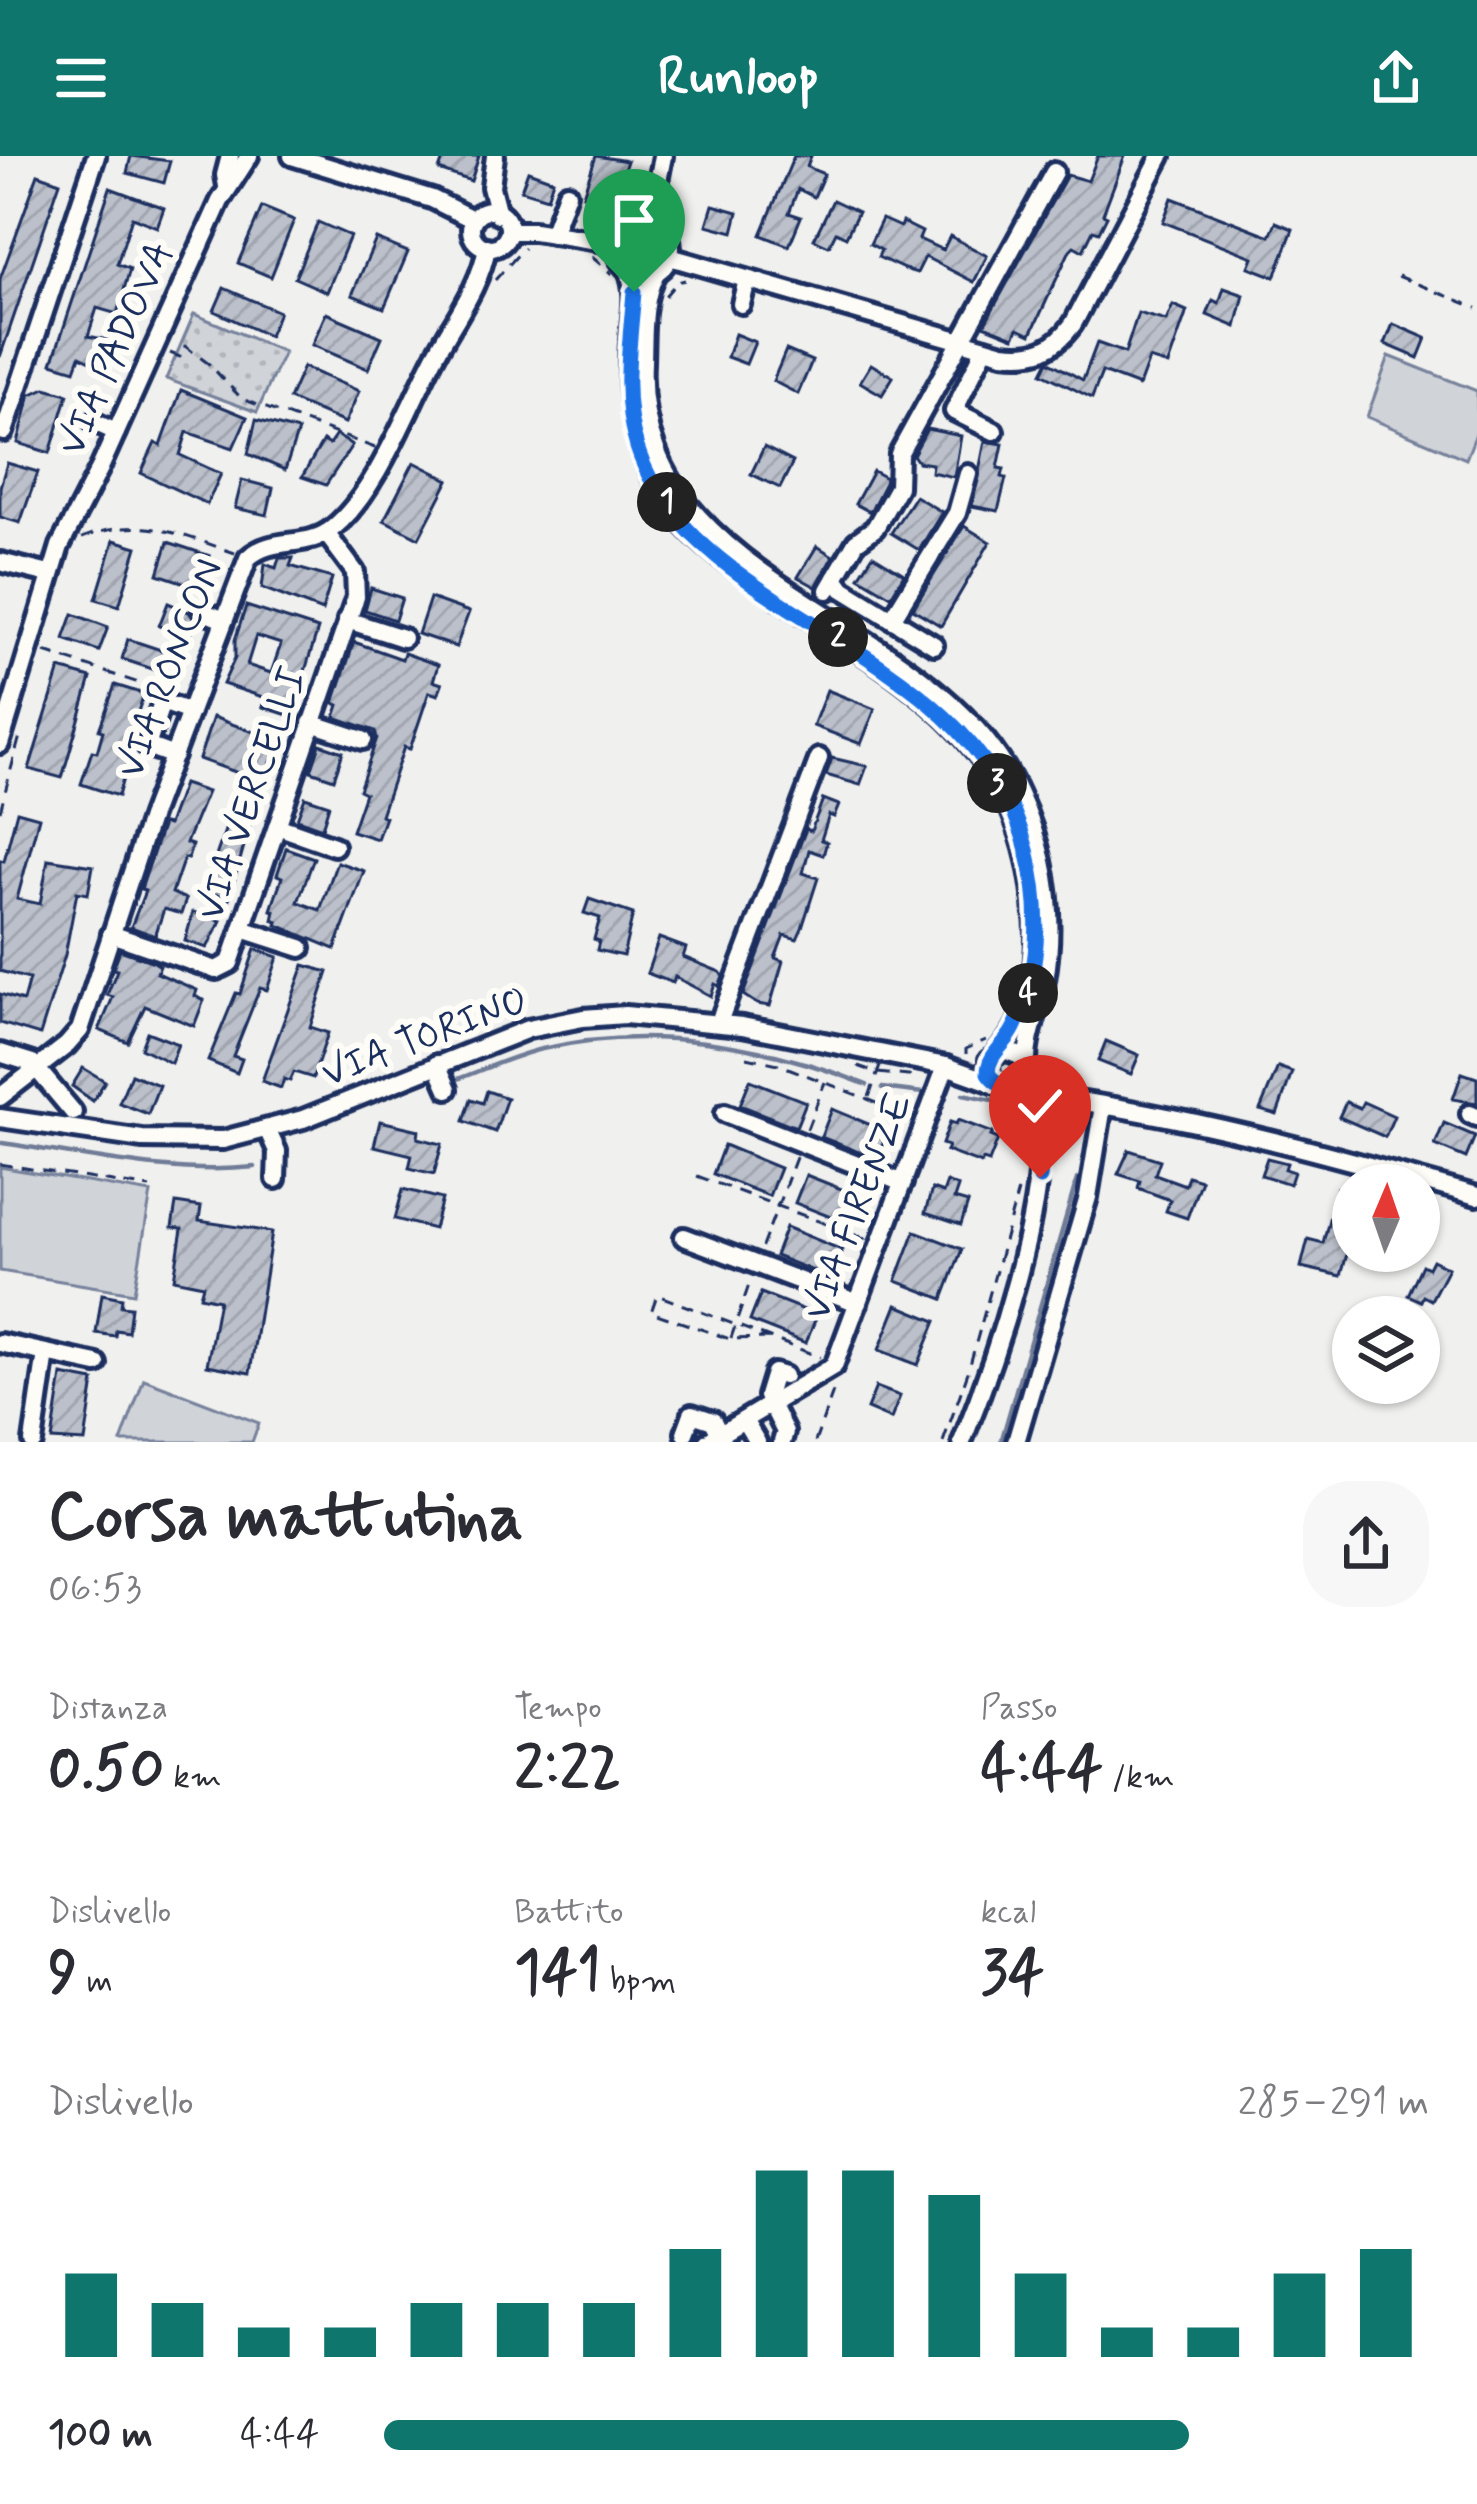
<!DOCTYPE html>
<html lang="it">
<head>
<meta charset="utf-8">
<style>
	:root { --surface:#fff; --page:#f7f7f7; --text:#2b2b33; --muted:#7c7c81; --accent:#0f766e }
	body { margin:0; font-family:Mynerve,sans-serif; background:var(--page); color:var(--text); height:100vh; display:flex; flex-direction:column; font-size:45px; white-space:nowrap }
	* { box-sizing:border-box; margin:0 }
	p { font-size:39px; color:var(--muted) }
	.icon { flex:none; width:66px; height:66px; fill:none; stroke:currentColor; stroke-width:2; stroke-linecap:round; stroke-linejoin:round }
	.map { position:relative; height:1286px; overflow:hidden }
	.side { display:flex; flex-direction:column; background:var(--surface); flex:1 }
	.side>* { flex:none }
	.needle { width:78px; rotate:2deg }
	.tools { position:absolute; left:1332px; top:1008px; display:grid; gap:24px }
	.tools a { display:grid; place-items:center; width:108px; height:108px; border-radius:50%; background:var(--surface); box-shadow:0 3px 9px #0004; font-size:60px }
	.pin { position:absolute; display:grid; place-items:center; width:102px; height:102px; color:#fff; margin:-123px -51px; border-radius:50% 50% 50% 0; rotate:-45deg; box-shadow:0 0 12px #0007 }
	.pin .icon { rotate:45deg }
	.km { position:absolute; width:60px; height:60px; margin:-30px; border-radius:50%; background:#222; color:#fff; font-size:33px; line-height:60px; text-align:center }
	.round { display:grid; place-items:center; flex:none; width:126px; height:126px; border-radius:48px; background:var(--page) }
	.headline { display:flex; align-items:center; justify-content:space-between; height:204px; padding:0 48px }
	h1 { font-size:66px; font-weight:700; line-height:90px }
	.metrics { display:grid; grid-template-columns:repeat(3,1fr); gap:18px; height:204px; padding:12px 48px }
	.metrics div { display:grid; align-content:center }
	.metrics b { font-size:60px; font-weight:700 }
	.metrics small { font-size:33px; font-weight:400 }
	.metrics p { font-size:33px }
	.chart { height:336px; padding:24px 48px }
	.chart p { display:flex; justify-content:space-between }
	.chart svg { width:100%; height:216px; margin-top:12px; stroke:var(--accent); stroke-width:6 }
	ul { padding:0 48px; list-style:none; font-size:39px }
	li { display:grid; grid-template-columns:192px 144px 1fr; align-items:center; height:90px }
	li i { height:30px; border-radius:15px; background:var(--accent) }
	header { display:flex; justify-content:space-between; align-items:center; height:156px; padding:0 48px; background:var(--accent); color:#fff; font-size:54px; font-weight:700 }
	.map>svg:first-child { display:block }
</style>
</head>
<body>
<header><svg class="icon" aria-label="menu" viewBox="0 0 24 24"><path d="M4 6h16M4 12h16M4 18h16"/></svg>Runloop<svg class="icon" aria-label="share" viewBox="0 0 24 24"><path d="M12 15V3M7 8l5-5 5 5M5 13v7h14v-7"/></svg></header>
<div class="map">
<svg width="1477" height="1286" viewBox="0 0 1477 1286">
	<defs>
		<pattern id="park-dots" width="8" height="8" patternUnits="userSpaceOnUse" patternTransform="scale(3)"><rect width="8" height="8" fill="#d0d3d8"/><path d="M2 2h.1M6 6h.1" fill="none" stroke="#b2b5bc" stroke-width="1.8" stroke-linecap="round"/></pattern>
		<pattern id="building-hatch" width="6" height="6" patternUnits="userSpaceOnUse" patternTransform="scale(3)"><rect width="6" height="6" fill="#bbc0ca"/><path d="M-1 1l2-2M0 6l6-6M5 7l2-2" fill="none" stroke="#a0a5b0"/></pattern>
	</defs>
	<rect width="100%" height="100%" fill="#f0f0ee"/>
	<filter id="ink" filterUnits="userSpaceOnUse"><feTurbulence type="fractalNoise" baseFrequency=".00833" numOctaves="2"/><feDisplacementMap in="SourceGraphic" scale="24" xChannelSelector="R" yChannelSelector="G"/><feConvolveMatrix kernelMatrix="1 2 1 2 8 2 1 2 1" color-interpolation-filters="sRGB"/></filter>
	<g filter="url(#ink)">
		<g fill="#d0d3d8" stroke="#76819b" stroke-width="3">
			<path d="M1389,200L1477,235V275L1466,303L1367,261Z"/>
			<path d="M0,1011L151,1037L134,1137L0,1115Z"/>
			<path d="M144,1223L259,1267L252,1286H121Z"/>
		</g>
		<path fill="url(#park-dots)" stroke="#76819b" stroke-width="3" d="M194,158L284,196L257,256L166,223Z"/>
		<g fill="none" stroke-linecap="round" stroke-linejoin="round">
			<g stroke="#6f7b97" stroke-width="4.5">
				<path d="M455,924C483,914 512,900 542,893C650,868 766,888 867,929"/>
				<path d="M882,932L923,937"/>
				<path d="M963,938L1013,948"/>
				<path d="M2,987C86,999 171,1020 255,1011"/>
				<path d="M1001,1286L1077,1023"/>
			</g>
		</g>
		<g fill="url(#building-hatch)" stroke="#1b2f5e" stroke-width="3" fill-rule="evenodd">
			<path d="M131,0L170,5L164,27L127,17Z"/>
			<path d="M444,0H479L471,25L439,14Z"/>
			<path d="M596,0L627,5L612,49L583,39Z"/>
			<path d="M794,0H811L807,11L824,18L814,41L798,33L789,57L801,61L789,90L761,79Z"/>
			<path d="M1098,0H1125L1103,58L1107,60L1099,76L1093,74L1083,95L1074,90L1070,94L1031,178L1018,172L1014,181L984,169L1067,19L1088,25Z"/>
			<path d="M528,15L553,24L547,42L521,34Z"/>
			<path d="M38,18L60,26L0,201V123Z"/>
			<path d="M110,32L164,52L157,71L132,61L117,108L130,113L117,158L97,152L88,180L108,184L95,207L80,200L75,214L52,207Z"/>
			<path d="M1172,42L1270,80L1276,66L1293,73L1275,121L1249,111L1253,101L1163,66Z"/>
			<path d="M833,44L858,56L846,81L836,76L829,90L814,83Z"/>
			<path d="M713,49L738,56L733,76L707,69Z"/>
			<path d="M262,51L294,64L271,121L238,107Z"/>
			<path d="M882,63L900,71L902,66L922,76L919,83L943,94L950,80L987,100L974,126L925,101L917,117L904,113L878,101L881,94L870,88Z"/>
			<path d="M318,66L350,80L327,136L295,122Z"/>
			<path d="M376,83L408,96L384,152L352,139Z"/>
			<path d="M224,132L279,156L269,180L214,155Z"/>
			<path d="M1224,132L1244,139L1236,171L1207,159L1213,144L1219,147Z"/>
			<path d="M1173,149L1187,155L1168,209L1149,203L1139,230L1102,216L1092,242L1042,217L1048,205L1083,224L1097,187L1125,197L1138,157L1166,165Z"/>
			<path d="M326,157L382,181L368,213L312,189Z"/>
			<path d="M1393,168L1426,182L1418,202L1385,188Z"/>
			<path d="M735,178L755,186L746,208L727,201Z"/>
			<path d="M786,194L812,205L798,238L773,225Z"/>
			<path d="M871,208L893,221L882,239L860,226Z"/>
			<path d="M303,211L359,235L345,267L289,243Z"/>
			<path d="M45,232L68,238L50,297L18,287L30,239Z"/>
			<path d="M181,234L247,261L233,292L187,276L180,299L221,318L207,348L141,317L155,287L161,290Z"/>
			<path d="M256,264L298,275L285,314L248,298Z"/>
			<path d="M927,273L961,280L954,321L931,316L932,308L918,306L913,299Z"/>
			<path d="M336,279L352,289L326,329L302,321L323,285L329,289Z"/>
			<path d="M985,285L1003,288L998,312L1004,313L1002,321L1006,322L998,355L972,350Z"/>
			<path d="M764,291L793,306L780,332L751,318Z"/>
			<path d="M414,306L449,324L419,382L384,364Z"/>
			<path d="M7,307L38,316L20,367L0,361V331Z"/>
			<path d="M873,315L886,322L885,327L870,356L855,348Z"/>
			<path d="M242,324L273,332L267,359L235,352Z"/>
			<path d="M915,340L942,356L919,394L891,377Z"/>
			<path d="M964,370L990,386L941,470L913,453Z"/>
			<path d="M114,384L137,391L119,450L96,443Z"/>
			<path d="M168,386L210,400L200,432L158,418Z"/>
			<path d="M817,390L833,400L816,431L798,421Z"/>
			<path d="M873,399L904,418L891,440L859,421Z"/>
			<path d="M279,402H293L290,410L332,422L322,455L262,432L265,408L276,412Z"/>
			<path d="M371,432L402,442L395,464L365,454Z"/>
			<path d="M430,442L469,456L456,491L418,478Z"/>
			<path d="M168,447L189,456L196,466L189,483L159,470Z"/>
			<path d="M246,450L318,473L291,560L263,551L266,542L223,528L235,502V484ZM256,480L281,488L271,517L247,509Z"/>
			<path d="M73,458L108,471L99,495L64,483Z"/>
			<path d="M128,483L167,496L161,516L122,503Z"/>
			<path d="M354,486L402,503L404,497L438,509L433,525L442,528L438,539L429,536L410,593L404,591L381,659L385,661L377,683L352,675L365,637L359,634L377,582L375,575L335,561L339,549L334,547Z"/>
			<path d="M60,513L91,522L62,622L29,613Z"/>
			<path d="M115,529L144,538L123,599L129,601L118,640L81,628L92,595L97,596L103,575L99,574Z"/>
			<path d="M827,534L875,553L861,588L813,570Z"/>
			<path d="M213,561L278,585L269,613L266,612L229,743L204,735L244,619L199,603Z"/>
			<path d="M320,588L343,596L334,623L311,615Z"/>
			<path d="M832,602L867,610L860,629L826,619Z"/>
			<path d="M183,628L207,636L186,687L192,689L188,703L184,702L172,737L186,743L181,758L164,753L155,780L131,771L145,735L141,733L163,668L168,669Z"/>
			<path d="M305,641L329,649L322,672L297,663Z"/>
			<path d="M823,643L839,649L834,661L829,659L821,684L827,686L823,699L809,694L803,717L818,722L802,772L797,783L784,779L775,802L783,805L770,850L757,848L743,839L806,673L811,675Z"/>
			<path d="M17,655L39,661L17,743L40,748L48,703L93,710L88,738L77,736L65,799L40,879L0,867V838L23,845L29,823L0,815V704L4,705Z"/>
			<path d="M286,692L314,702L298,746L320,754L337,706L364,715L335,793L277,769L278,766L273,764L275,755L271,754L282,721L277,719Z"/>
			<path d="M589,743L633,758L623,800L597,794L599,785L594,783L600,762L584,757Z"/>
			<path d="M193,756L221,765L207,792L185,785Z"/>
			<path d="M659,782L686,792L683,801L720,816L723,820L719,830L715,828L711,840L675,821L673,827L647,817Z"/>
			<path d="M255,793L278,801L267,834L260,832L233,900L242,903L237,917L208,905L236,837L240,838Z"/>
			<path d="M120,794L154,806L160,810L157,817L197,834L195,840L204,844L194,870L145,850L128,886L99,874L113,841L107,839L117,814L113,813Z"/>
			<path d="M304,809L328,816L310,871L328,877L313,922L294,916L290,925L284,923L281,932L262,925Z"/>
			<path d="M147,876L178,888L171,907L141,892Z"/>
			<path d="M1106,885L1139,899L1131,918L1098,905Z"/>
			<path d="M1278,911L1292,916L1277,959L1260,954Z"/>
			<path d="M83,912L105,925L93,945L72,930Z"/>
			<path d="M1462,917L1477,922V947L1453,943Z"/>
			<path d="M131,918L159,929L148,958L119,947Z"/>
			<path d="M750,924L806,946L796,971L740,949Z"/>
			<path d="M487,935L507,942L495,976L464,965L471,943L483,947Z"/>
			<path d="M1346,946L1360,952L1363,946L1394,960L1385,981L1339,961Z"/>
			<path d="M832,953L888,976L876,1003L821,981Z"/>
			<path d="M958,964L993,977L991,980L998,983L989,1006L983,1004L981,1008L946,995L948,990L942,988L950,966L956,968Z"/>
			<path d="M380,965L419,974L418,982L442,988L434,1018L409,1012L412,999L374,990Z"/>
			<path d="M1444,967L1475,980L1466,1002L1435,989Z"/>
			<path d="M724,989L780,1012L769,1040L713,1018Z"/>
			<path d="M1129,994L1160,1004L1155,1018L1185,1029L1188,1020L1201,1024L1187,1062L1166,1055L1170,1044L1138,1032L1140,1025L1118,1018Z"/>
			<path d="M1267,1002L1287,1007L1285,1013L1294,1016L1290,1028L1261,1019Z"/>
			<path d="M806,1019L862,1041L851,1069L795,1047Z"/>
			<path d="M947,1026L958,1031L954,1043L968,1047L961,1069L925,1057L932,1033L943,1037Z"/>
			<path d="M1337,1032L1353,1036V1076L1341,1120L1301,1111L1308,1083L1323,1087Z"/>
			<path d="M403,1033L442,1043L434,1073L395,1063Z"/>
			<path d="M176,1047L201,1051L199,1065L272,1076L250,1217L207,1209L219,1144L200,1140L203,1129L174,1123L182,1073L172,1072Z"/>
			<path d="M786,1071L842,1094L831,1122L775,1100Z"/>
			<path d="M915,1075L962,1093L943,1143L896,1125Z"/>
			<path d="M1432,1104L1448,1112L1431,1144L1423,1140L1421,1145L1408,1139L1422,1109L1428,1112Z"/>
			<path d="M761,1137L817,1159L806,1187L750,1165Z"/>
			<path d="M102,1138L122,1142L121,1150L131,1151L128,1176L116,1174L115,1180L96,1177Z"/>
			<path d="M897,1149L936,1165L918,1209L879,1194Z"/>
			<path d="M62,1219L94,1225L85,1286L52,1284Z"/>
			<path d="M876,1231L900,1240L891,1263L867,1253Z"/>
		</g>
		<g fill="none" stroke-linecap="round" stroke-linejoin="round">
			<defs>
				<g id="minor">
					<path d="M292,0L432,43L472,63"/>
					<path d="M495,0L491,31L498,58"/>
					<path d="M227,30L225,19L230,0"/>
					<circle cx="490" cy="73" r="19"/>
					<circle cx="644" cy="92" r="27"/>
					<path d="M650,66L663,0"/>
					<path d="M510,75H534L617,88"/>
					<path d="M552,78L567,37"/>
					<path d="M670,101L1003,197C1035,201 1054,194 1073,168L1161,0"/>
					<path d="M628,114C638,137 631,161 630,186C626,250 634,305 674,357C702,392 742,418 779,443C910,528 1022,585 1035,758C1039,803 1031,862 998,895"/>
					<path d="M656,117C642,143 644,177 643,206C631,437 937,453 1019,638C1046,697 1056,760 1045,824C1040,854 1025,881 1027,913"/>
					<path d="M741,148L747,124"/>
					<path d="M985,192L954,255L994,275"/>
					<path d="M94,266L116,276"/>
					<path d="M4,276L96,0"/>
					<path d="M0,406L49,418"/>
					<path d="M835,422L843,433L934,489"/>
					<path d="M828,434L856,386L875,372L898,331L899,298L1054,16"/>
					<path d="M202,455L224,464"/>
					<path d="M892,463L957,357L968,318"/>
					<path d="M347,464L403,482"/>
					<path d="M311,567L363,584"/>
					<path d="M0,588L60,390L100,312L220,45L249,0"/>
					<path d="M174,600L147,590L162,546L190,556"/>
					<path d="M277,670L334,690"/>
					<path d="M242,773L301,792"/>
					<path d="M111,778L216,814L230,807L356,441L355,416L326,377"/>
					<path d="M719,866L819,602"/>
					<path d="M1005,894L1020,900L1038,928L1072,944L1077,960C1055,1005 1040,953 1025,940C1015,931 1001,930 990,923L989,904Z"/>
					<path d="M0,897L32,907L73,956"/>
					<path d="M437,908L448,933"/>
					<path d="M0,941L67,889L80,874L151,659L248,402C273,379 307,394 333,372C378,335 408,250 436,198C454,164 481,129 487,91"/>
					<path d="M1072,944C1210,965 1343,1002 1477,1040"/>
					<path d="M725,957L903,1027"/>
					<path d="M1470,958L1477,961"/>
					<path d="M0,962L142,983L223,984L303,963L528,873L583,862L625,859L742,870L946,910L996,928"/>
					<path d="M268,975L277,995L276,1023"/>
					<path d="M684,1081L858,1147"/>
					<path d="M0,1187L97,1208"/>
					<path d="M745,1266L757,1286"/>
					<path d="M685,1277L692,1258L713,1265L720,1279"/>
					<path d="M33,1286L46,1197"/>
					<path d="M707,1286L834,1210L946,910"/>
					<path d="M782,1286L785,1276L767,1240L774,1217L784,1220"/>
					<path d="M962,1286C995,1204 1048,1049 1039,963"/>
					<path d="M1016,1286L1088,1041L1102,956"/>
				</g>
			</defs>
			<use href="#minor" stroke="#1b2f5e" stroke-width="26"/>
			<g stroke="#1b2f5e" stroke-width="3" stroke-dasharray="12 9" stroke-linecap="butt">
				<path d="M592,101L612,118"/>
				<path d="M1398,120L1477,152"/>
				<path d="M495,124L524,92"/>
				<path d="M665,140L677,126L685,124"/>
				<path d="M170,197L180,201L185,190L209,208L242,243L375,292"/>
				<path d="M82,382C141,359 179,378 235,397"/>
				<path d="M45,496L154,532"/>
				<path d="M0,655L21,576"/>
				<path d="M966,898V893L986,884"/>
				<path d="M747,901L778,908L913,961"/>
				<path d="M858,910L878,917L919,921"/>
				<path d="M869,941L880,910"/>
				<path d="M807,973L825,926"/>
				<path d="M0,1008L150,1032"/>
				<path d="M697,1020L867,1083"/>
				<path d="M762,1091L797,999"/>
				<path d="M731,1182L751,1123"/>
				<path d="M770,1182L730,1183L651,1156L657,1139L820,1201"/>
				<path d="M815,1286L835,1230"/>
				<path d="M943,1286L968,1216L1018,1035"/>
			</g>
			<use href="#minor" stroke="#fdfcf7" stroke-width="16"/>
		</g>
	</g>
	<g fill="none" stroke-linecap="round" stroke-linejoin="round" filter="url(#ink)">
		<defs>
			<path id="route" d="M634,136C630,186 621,242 637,291C694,467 971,482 1027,694C1042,751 1041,819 1014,872C1006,889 988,898 988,917C997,931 1008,928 1021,937C1048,954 1042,995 1040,1022"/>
		</defs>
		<use href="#route" stroke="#fff" stroke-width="24"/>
		<use href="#route" stroke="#1a73e8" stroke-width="15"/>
	</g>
	<g text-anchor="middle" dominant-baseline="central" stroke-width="12" stroke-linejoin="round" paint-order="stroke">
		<g font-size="39" fill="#1b2f5e" stroke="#fdfcf7">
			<text transform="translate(117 193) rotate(-66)">VIA PADOVA</text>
			<text transform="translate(171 513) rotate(-69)">VIA RONCON</text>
			<text transform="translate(253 638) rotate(-71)">VIA VERCELLI</text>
			<text transform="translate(425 882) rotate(-21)">VIA TORINO</text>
			<text transform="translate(859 1051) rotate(-69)">VIA FIRENZE</text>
		</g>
	</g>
</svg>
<div class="tools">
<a><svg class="needle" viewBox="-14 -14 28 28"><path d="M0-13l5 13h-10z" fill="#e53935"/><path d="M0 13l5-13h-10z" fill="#7c7c81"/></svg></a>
<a><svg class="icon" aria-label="layers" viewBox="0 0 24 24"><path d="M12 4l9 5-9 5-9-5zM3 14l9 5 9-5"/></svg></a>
</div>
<div class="pin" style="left:634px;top:136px;background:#1e9e55"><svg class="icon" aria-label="arrive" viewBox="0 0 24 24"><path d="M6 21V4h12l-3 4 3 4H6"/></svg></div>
<div class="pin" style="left:1040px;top:1022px;background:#d93025"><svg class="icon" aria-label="check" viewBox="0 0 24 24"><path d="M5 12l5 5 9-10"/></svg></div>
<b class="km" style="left:667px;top:346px">1</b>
<b class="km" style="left:838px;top:481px">2</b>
<b class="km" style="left:997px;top:627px">3</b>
<b class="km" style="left:1028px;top:837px">4</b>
</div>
<section class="side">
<div class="headline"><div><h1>Corsa mattutina</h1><p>06:53</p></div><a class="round"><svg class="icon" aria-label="share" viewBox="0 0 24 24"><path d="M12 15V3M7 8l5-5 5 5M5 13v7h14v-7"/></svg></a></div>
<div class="metrics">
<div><p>Distanza</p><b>0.50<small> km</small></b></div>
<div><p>Tempo</p><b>2:22</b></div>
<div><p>Passo</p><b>4:44<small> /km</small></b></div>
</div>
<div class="metrics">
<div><p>Dislivello</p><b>9<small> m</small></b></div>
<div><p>Battito</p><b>141<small> bpm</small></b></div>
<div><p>kcal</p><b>34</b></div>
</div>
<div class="chart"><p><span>Dislivello</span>285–291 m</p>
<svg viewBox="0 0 160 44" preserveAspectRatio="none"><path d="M5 44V27M15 44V33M25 44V38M35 44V38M45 44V33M55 44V33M65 44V33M75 44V22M85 44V6M95 44V6M105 44V11M115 44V27M125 44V38M135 44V38M145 44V27M155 44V22"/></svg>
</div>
<ul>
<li><b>100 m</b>4:44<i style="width:77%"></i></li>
</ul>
</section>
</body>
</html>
